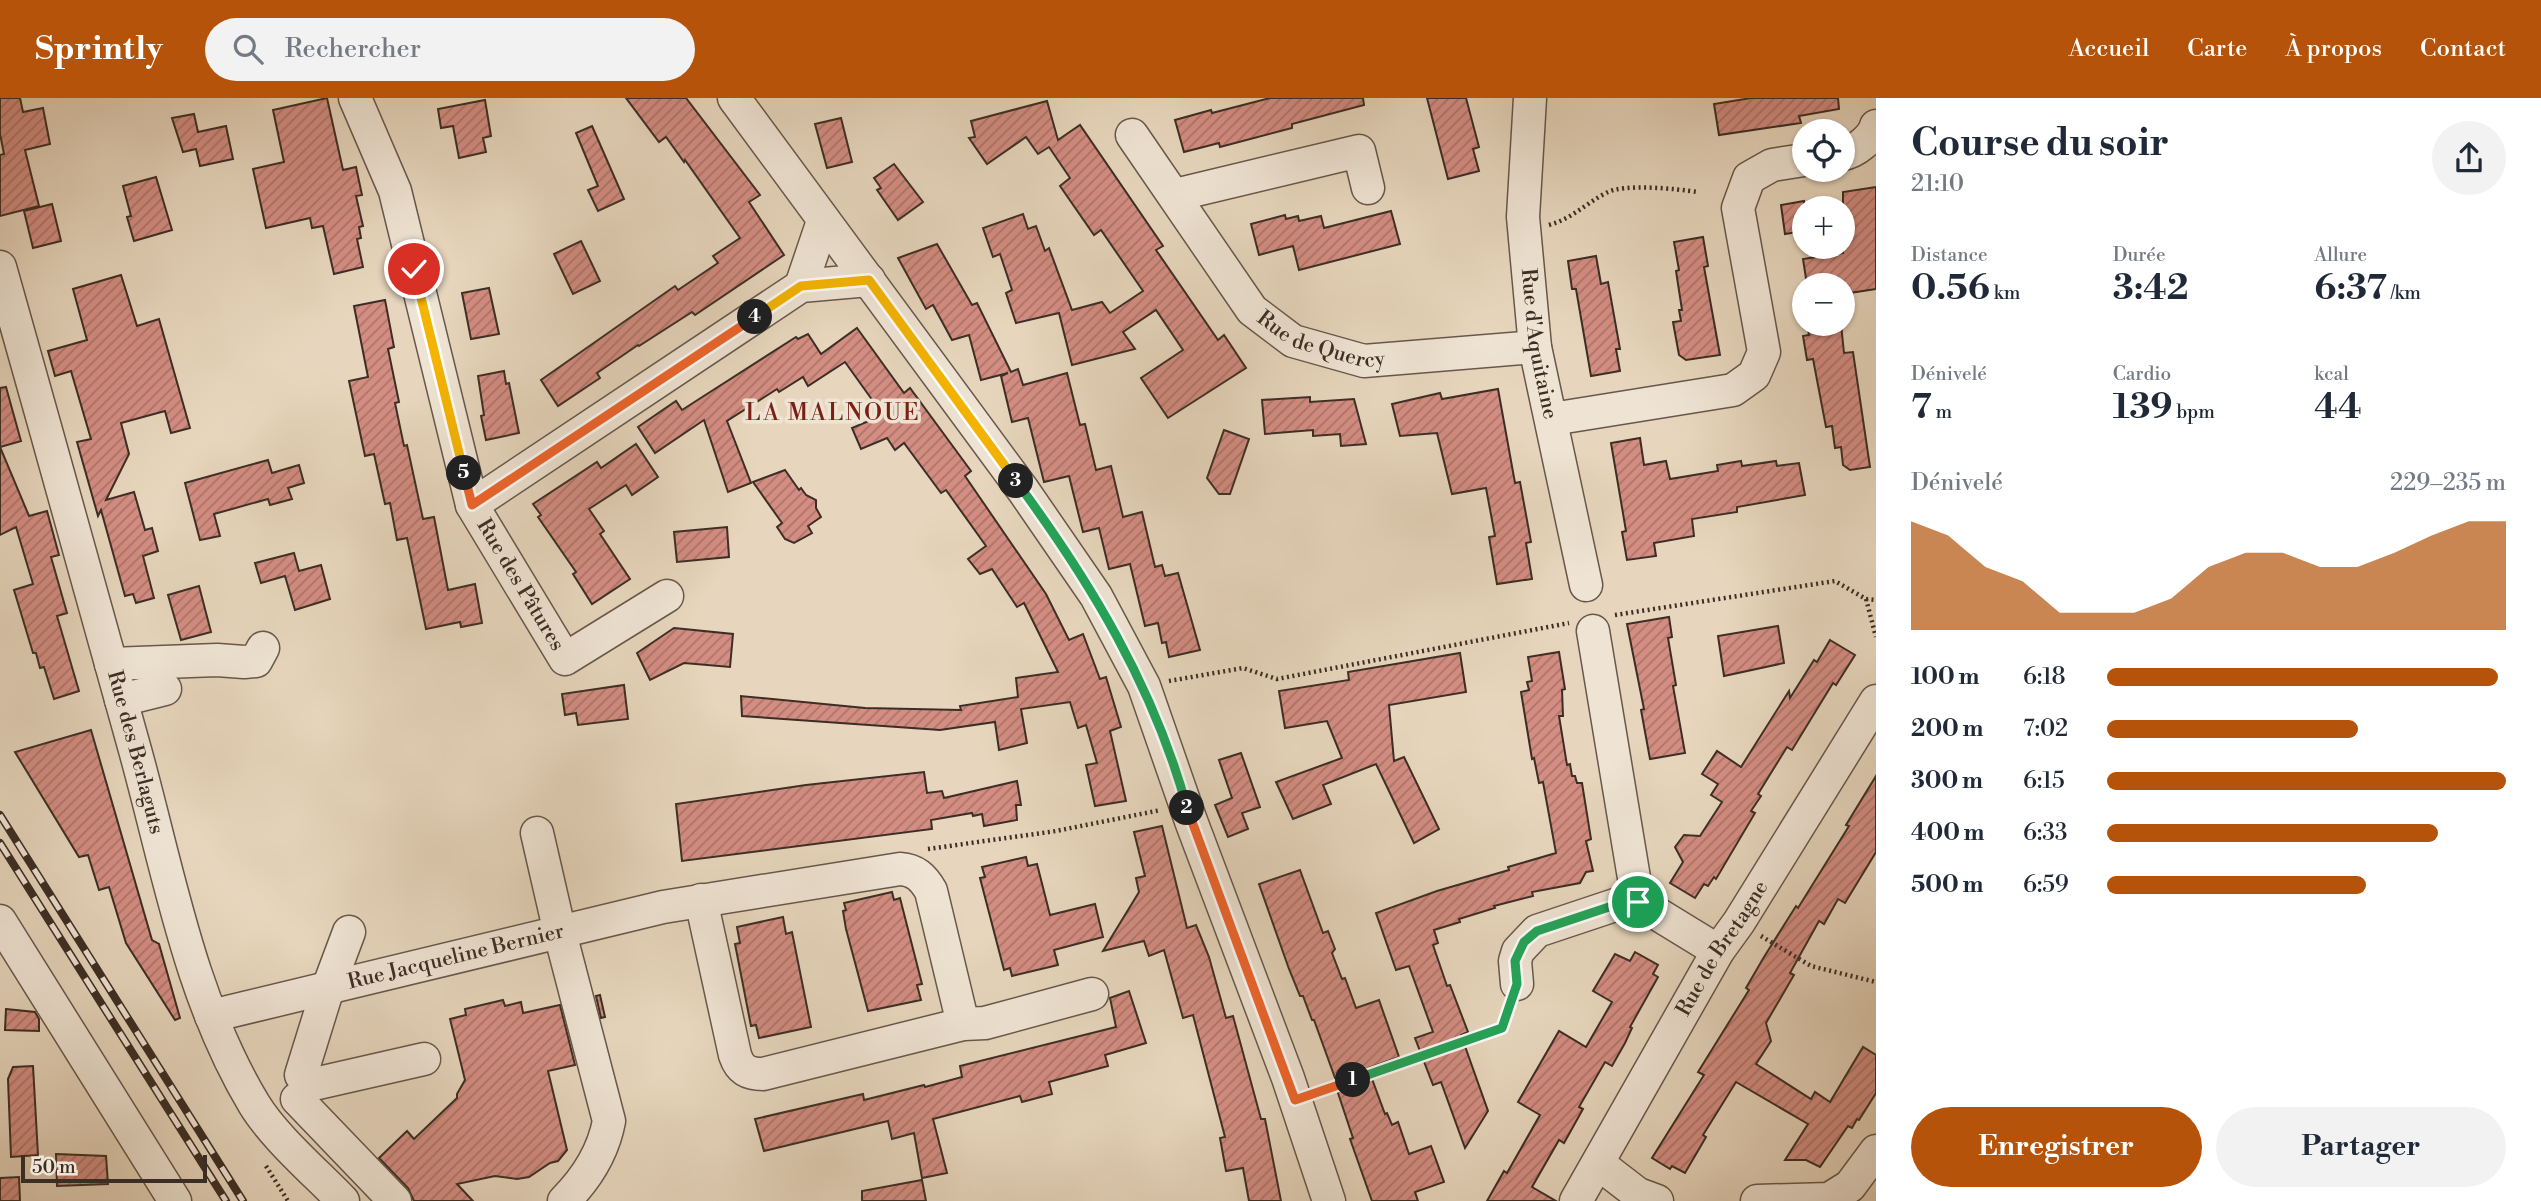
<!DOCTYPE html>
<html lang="fr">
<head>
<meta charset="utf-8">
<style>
	:root { --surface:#fff; --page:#f2f2f3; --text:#1f2937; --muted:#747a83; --accent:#b45309 }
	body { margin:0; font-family:"Libre Bodoni",serif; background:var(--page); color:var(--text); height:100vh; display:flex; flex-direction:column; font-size:26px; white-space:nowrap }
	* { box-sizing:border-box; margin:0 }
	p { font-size:23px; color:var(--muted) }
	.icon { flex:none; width:38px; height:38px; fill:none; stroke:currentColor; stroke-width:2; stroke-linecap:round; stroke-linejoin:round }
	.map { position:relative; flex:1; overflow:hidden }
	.panel { display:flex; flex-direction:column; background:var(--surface); width:665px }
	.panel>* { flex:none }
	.fabs { position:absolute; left:1792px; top:21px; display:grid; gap:14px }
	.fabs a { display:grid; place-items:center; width:63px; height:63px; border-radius:50%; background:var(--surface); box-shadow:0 2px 5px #0004; font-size:35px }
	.scale { position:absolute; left:21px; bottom:18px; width:186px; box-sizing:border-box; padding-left:7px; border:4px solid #3c2e25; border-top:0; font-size:19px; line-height:24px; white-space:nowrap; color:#3c2e25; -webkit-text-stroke:5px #efe4d4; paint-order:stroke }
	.pin { position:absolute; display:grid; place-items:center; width:60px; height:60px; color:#fff; margin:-30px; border:4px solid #fff; border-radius:50%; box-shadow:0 2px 7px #0007 }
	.km { position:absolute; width:35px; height:35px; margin:-18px; border-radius:50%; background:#222; color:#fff; font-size:19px; line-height:35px; text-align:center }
	.round { display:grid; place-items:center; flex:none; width:74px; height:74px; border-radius:37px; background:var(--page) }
	.overview { display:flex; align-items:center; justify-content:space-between; height:119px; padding:0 35px }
	h1 { font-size:38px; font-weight:700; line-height:52px }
	.stats { display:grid; grid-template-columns:repeat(3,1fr); gap:10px; height:119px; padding:7px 35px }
	.stats div { display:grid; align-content:center }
	.stats b { font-size:35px; font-weight:700 }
	.stats small { font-size:19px; font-weight:400 }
	.stats p { font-size:19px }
	.chart { height:196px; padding:14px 35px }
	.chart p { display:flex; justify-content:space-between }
	.chart svg { width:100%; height:126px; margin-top:7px; fill:var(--accent); opacity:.7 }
	.button { display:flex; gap:14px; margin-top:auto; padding:14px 35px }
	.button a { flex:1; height:80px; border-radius:42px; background:var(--accent); color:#fff; font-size:28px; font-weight:700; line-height:80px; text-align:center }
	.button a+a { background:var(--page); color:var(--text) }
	ul { padding:0 35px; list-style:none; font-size:23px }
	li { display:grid; grid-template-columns:112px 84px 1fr; align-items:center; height:52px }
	li i { height:18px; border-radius:9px; background:var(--accent) }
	header { display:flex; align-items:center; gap:42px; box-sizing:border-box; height:98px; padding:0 35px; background:var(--accent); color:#fff }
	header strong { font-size:33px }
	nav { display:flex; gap:38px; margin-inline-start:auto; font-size:24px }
	.search { width:490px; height:63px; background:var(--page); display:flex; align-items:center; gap:18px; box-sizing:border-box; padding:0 24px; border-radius:38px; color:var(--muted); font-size:26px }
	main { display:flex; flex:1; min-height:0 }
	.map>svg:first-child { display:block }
</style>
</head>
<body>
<header>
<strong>Sprintly</strong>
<div class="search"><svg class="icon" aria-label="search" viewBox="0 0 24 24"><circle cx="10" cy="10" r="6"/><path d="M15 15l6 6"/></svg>Rechercher</div>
<nav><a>Accueil</a><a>Carte</a><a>À propos</a><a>Contact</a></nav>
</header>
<main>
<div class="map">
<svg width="1876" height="1103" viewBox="0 0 1876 1103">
	<defs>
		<pattern id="building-hatch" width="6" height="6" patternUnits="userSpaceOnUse" patternTransform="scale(1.75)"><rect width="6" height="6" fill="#d48d82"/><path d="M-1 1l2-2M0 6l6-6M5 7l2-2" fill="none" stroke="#ad746a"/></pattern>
	</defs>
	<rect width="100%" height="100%" fill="#e7d6bd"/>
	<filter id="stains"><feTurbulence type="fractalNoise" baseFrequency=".00286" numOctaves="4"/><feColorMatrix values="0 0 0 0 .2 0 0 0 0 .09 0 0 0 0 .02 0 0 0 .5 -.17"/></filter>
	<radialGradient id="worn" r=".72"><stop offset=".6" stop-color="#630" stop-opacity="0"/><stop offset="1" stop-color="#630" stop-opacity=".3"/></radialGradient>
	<g fill="url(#building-hatch)" stroke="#3c2e25" stroke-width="2">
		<path d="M0,0H20L23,14L43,10L50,46L25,52L39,108L0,118V57L4,56L0,36Z"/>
		<path d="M327,0L343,72L356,69L362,97L356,98L363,128L359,129L361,140L357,141L363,169L334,176L323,128L312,130L310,120L266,130L253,71L284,64L273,12Z"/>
		<path d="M626,0H686L760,97L749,104L784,157L695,217L692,214L639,248L638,247L597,275L600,280L558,308L541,282L675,188L678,192L718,165L713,158L740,140L685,62L684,64L666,39L659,44Z"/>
		<path d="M1270,0H1363L1364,7L1292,26V30L1220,49L1219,45L1184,54L1175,22L1211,12L1212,15Z"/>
		<path d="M1427,0H1466L1479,49L1473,51L1479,73L1448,81Z"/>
		<path d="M1751,0H1838L1839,11L1799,18L1801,25L1719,37L1714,6Z"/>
		<path d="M485,2L491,38L483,40L486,54L459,60L453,28L441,30L438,11Z"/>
		<path d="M1047,3L1058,42L1080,27L1163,148L1156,152L1218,242L1224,237L1246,270L1168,320L1141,280L1183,252L1156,212L1123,234L1135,251L1072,267L1059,215L1016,225L1006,195L1012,192L1000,156L993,159L983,130L1023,116L1028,131L1036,128L1045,153L1049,150L1072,212L1102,204L1110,215L1143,193L1101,132L1094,137L1060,88L1070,80L1049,49L1038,56L1026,39L987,66L969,40L975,39L971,23Z"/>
		<path d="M194,16L198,34L226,28L233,61L200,68L196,51L183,54L172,20Z"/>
		<path d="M841,20L852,64L827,70L815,26Z"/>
		<path d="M592,28L624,101L598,113L588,92L598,88L576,35Z"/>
		<path d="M894,66L923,104L898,122L877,92L881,90L874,80Z"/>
		<path d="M156,79L172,132L134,143L127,119L131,118L123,88Z"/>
		<path d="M1876,89V191L1843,196V187H1807L1803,161L1843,155V94Z"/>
		<path d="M1804,103V133L1785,136L1781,107Z"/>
		<path d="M52,106L61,143L33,150L24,113Z"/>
		<path d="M1391,113L1400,146L1299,172L1293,148L1259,157L1251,126L1285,117L1286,121L1298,118L1299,123L1321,118L1324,130Z"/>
		<path d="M1703,139L1708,168L1704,169L1720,257L1686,262L1679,257L1673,224L1681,223L1679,212H1682L1676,173L1679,172L1674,144Z"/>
		<path d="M581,143L600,183L573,196L554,156Z"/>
		<path d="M937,146L972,207L977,205L1011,274L1018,271L1023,287L1067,275L1080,327L1085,326L1096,372L1111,368L1123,419L1142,414L1155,469L1162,467L1165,478L1178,475L1200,552L1169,559L1166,544L1162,545L1158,525L1145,528L1130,466L1109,471L1099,430L1083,434L1069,378L1044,384L1028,320L1012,324L1001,278L1008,275L981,282L969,237L952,242L933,207L926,211L898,160Z"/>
		<path d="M1596,158L1601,186L1608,184L1620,251H1616L1620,273L1591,278L1576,191H1572L1568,163Z"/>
		<path d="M121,177L137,228L159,221L190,330L171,335L165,313L121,325L129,356L106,402L134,394L145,432L152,430L158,453L143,458L154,500L136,505L133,496L125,498L101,412L98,418L77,344L91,341L71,273L55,278L48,253L87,242L73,191Z"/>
		<path d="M489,190L499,236L471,241L462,195Z"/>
		<path d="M385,202L394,249L388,251L399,304L395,305L404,348L407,347L423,421L434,419L448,492L475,486L482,525L461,529L460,524L426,531L407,440L397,442L390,405L385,406L374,356L365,358L349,283L368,279L354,208Z"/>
		<path d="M1807,226H1841L1844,255L1853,254L1870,369L1850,372L1843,367L1841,349L1835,350L1832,328L1826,329L1813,261L1807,262L1803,238L1809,237Z"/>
		<path d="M857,230L904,295L910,290L971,373L965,378L1046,496L1069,542L1083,536L1100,581L1106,579L1121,629L1110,633L1126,703L1095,708L1086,667L1097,665L1086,627L1078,630L1070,604L1021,611L1027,645L999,652L995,624L940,632L742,618L741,598L865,610L961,612L960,608L1018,599L1016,580L1058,574L1024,505L1017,509L992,471L980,476L968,461L986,448L946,392L941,395L904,345L895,352L887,340L861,351L852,330L883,317L845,264L808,288L803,279L779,294L777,291L727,323L751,385L728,394L704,322L655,355L638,329L676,303L682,312L796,239L798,241L808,236L821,256Z"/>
		<path d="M504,273L506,286L509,285L519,335L486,342L481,318L484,317L478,278Z"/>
		<path d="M6,289L21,343L0,349L29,418L47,413L59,457L51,459L67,515L57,518L79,593L54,601L44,569L40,570L36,555H33L14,492L33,486L16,429L0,437V290Z"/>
		<path d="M1498,291L1515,385L1520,384L1531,444L1526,445L1532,481L1497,486L1489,439L1495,438L1486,390L1452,396L1437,335L1400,338L1392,306L1440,295L1442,301Z"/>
		<path d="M1310,299V304L1354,301L1366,346L1341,348L1340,336L1313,338V332L1265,336L1262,302Z"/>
		<path d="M1224,332L1249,341L1230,396H1219L1207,380Z"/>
		<path d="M1640,340L1644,367L1666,363L1670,381L1718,373L1717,367L1741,363L1742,368L1776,363L1777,368L1799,365L1805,397L1737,409V414L1692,421L1694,438L1654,445L1656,458L1627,462L1622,434L1626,433L1611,345Z"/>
		<path d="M636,346L658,379L632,397L626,387L589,411L604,433L600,436L630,481L592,506L573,476L576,474L538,419L541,417L533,406L597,364L601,370Z"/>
		<path d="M268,362L272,375L299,367L304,385L288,390L292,401L270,407L268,401L214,416L220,438L200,442L185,385Z"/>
		<path d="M785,372L799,392L801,390L806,397L816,402V410L821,419L808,428L812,435L794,445L785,441L777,429L782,425L753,384Z"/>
		<path d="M727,429L729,459L677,464L674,434Z"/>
		<path d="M294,455L299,473L321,467L330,501L295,512L285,478L261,485L255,465Z"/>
		<path d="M199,488L211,534L181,542L168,497Z"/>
		<path d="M1669,519L1672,539L1668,540L1676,587L1673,588L1685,655L1650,661L1641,612L1644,611L1627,526Z"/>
		<path d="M1778,528L1784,565L1724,578L1718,538Z"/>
		<path d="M674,530L733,536L730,569L684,565L650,582L637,555Z"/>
		<path d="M1830,542L1855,557L1836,587L1833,585L1792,652L1787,649L1758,696L1761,698L1751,713L1755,715L1716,781L1714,779L1708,788L1704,786L1695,800L1670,785L1683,764L1675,749L1684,737L1700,738L1722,704L1711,697L1718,686L1702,676L1717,653L1741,669L1789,593L1790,600L1814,562L1817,564Z"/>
		<path d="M1559,554L1565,591L1562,592L1563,618H1559L1567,667L1570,666L1572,678H1575L1577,685H1582L1591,741L1586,743L1593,773L1586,774L1580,785L1532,794L1533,798L1494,808L1495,810L1459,821L1460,824L1434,832L1438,845L1433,847L1447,888L1450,887L1468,934L1461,937L1488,1013L1465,1050L1441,984L1433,987L1415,940L1433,934L1409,868L1396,872L1376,815L1437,793L1509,772L1508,769L1556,755L1543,684L1539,685L1534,660L1532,661L1521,594L1529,592L1527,584L1532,583L1528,559Z"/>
		<path d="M1460,555L1466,594L1389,607L1394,663L1404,659L1439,731L1414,745L1376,666L1323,687L1331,706L1293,721L1276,684L1342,660L1327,623L1285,630L1279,593L1349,582L1348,574Z"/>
		<path d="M624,587L628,621L578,627L576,615L565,617L562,596Z"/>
		<path d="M91,632L152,842L159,846L180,920L175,922L126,845L109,789L99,792L88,757L79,759L15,654Z"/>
		<path d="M1241,655L1260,709L1242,715L1248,731L1228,739L1215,707L1232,700L1219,662Z"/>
		<path d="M924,674L927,695L942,693L944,700L1017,683L1021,707H1016L1017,722L984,728L982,716L973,718L972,715L931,722L932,731L682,763L676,706L806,687Z"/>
		<path d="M1876,678V754L1845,805L1838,801L1824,826L1819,823L1790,875L1794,877L1766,925L1771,943L1756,966L1811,1001L1815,994L1830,1004L1863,949L1876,957V995L1859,1022L1857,1021L1852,1030L1848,1028L1820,1069L1806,1062H1785L1808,1026L1736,984L1703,1037L1706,1039L1685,1075L1672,1068L1670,1071L1652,1060L1704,977L1698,974L1749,892L1746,890L1764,859L1796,808L1798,810L1849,728L1846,727Z"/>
		<path d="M1162,728L1187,830L1196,827L1209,859L1226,920L1233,918L1261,1021H1265L1281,1103H1249L1243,1070L1226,1073L1220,1040L1225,1039L1193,917L1183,920L1164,852L1149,858L1144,843L1103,853L1139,794L1136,780L1145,778L1134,734Z"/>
		<path d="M1026,759L1028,768L1037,766L1050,817L1095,806L1103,839L1054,852L1058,867L1012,878L1010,870L1004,872L980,780L985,779L982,769Z"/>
		<path d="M1300,772L1323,835L1328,833L1335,851L1332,855L1342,881L1345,880L1356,910L1379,902L1399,959L1368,970L1385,1016L1387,1015L1392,1027L1398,1024L1409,1056L1431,1048L1444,1084L1415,1094L1418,1103H1372L1350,1041L1353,1040L1337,992L1339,991L1314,922H1312L1303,898H1300L1289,871L1259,786Z"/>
		<path d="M892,794L894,802L900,800L922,886L917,887L921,902L868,913L846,831L843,813L846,812L844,805Z"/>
		<path d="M783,819L786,836L792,834L811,929L759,940L756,927L751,928L735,846L740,845L737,829Z"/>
		<path d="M1635,854L1658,867L1653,876L1658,879L1630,929L1632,930L1625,945L1612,968L1605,964L1579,1009L1583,1011L1564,1045L1559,1042L1532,1089L1556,1103H1487L1504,1073L1507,1075L1540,1017L1518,1004L1559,933L1586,949L1612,904L1593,893L1615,856L1630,863Z"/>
		<path d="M1129,893L1146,945L1105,957L1108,968L1049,984L1052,996L1022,1004L1020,998L933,1021L947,1075L922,1080L914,1035L892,1041L888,1023L764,1053L755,1021L863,996L864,1002L924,987L925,989L962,979L960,968L1116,929L1110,900Z"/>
		<path d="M600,897L605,919L601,920L596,898Z"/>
		<path d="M503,902L505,908L521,904L523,915L560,907L575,967L548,973L567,1052L558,1063L550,1065L529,1079L517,1081L495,1078L457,1086L473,1103H414L408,1090L379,1060L407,1033L414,1041L457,1000V996L465,982L450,921L466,917L465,911Z"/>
		<path d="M6,911L35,914L39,921V933L5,932Z"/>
		<path d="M33,968L38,1057L11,1059L8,981L13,969Z"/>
		<path d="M56,1056L106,1058L108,1086L57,1088Z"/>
		<path d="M19,1079L20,1103H0V1080Z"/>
		<path d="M922,1082L926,1103H862V1093Z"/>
	</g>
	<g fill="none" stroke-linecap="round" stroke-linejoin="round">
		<defs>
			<g id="minor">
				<path id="s1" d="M355,0L395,93L472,407L565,561L667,498"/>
				<path d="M734,0L1023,392L1096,498L1144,588L1191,723L1288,980L1329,1103"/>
				<path id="s2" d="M1530,0L1523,119L1535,249L1586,487"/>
				<path id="s3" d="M1132,37L1252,212L1293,243L1364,263L1535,249"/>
				<path d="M1843,56C1855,54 1873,40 1876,28"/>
				<path d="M1175,97L1359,53L1368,90"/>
				<path id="s4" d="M0,169C45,330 91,490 135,652C168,771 189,898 254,1006C274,1039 315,1074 343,1103"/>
				<path d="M801,188L823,123"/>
				<path d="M1552,321L1733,292L1754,277L1764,254L1738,110L1749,80L1772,67L1804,62"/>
				<path d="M472,407L801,188L869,182"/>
				<path d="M1593,533L1638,804L1718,853"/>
				<path d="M111,566L217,562L244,564L256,563L263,550"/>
				<path d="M121,602L165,591"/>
				<path d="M537,735L560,835L609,1023C603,1055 587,1080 564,1103"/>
				<path d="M701,802L735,957C740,972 748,976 763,976L963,926L985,925L1092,896"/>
				<path d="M0,823L175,1103"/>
				<path d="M1517,886L1515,863L1518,853L1537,833L1621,805L1638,804"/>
				<path id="s5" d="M211,918L663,809L900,771C915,772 923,779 931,793L963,926"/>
				<path d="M301,977L328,890L349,834"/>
				<path d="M314,986L424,961"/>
				<path d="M297,1001L395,1103"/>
				<path d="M1599,1066L1638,1096L1657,1103"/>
				<path id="s6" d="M1576,1103L1718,853L1739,824L1876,603"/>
				<path d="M1757,1103L1829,1101L1850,1088L1876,1053"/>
			</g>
		</defs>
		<use href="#minor" stroke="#67584b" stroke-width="35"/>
		<g stroke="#3c2e25" stroke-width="4.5" stroke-dasharray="2 3.5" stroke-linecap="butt">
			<path d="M1549,127C1573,120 1585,106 1606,95C1623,85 1678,91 1698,94"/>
			<path d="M1866,501L1876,502"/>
			<path d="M1615,517L1835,483L1866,501L1876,539"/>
			<path d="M1169,583L1243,570L1277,581L1569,525"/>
			<path d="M928,751L1056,733L1161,712"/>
			<path d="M1761,838L1811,868L1876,884"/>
			<path d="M1319,993L1502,930L1509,910"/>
			<path d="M266,1068L288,1103"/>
		</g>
		<use href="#minor" stroke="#efe4d4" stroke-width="32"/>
		<defs>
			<g id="rail">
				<path d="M0,717L243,1103"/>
				<path d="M0,745L226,1103"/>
			</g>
		</defs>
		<use href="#rail" stroke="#3c2e25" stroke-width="8"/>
		<use href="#rail" stroke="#efe4d4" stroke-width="5" stroke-dasharray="16" stroke-linecap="butt"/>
	</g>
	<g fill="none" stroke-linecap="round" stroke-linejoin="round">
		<defs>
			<path id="split-1" d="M1353,982L1502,930L1517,886L1515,863L1524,844L1537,833L1621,805L1638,804"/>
			<path id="split-2" d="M1187,710L1295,1002L1353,982"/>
			<path id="split-3" d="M1016,383C1090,483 1154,589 1187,710"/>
			<path id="split-4" d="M755,219L801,188L869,182L1016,383"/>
			<path id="split-5" d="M464,375L472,407L755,219"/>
			<path id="split-6" d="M414,171L464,375"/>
		</defs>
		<use href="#split-1" stroke="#fff" stroke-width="14"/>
		<use href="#split-2" stroke="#fff" stroke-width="14"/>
		<use href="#split-3" stroke="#fff" stroke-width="14"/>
		<use href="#split-4" stroke="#fff" stroke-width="14"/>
		<use href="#split-5" stroke="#fff" stroke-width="14"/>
		<use href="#split-6" stroke="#fff" stroke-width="14"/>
		<use href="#split-1" stroke="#22a559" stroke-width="9"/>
		<use href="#split-2" stroke="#f0652b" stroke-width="9"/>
		<use href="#split-3" stroke="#22a559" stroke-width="9"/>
		<use href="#split-4" stroke="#f5b400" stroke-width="9"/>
		<use href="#split-5" stroke="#f0652b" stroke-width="9"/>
		<use href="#split-6" stroke="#f5b400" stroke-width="9"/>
	</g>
	<g text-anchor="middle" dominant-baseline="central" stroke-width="7" stroke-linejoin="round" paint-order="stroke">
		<g font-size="21" fill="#3c2e25" stroke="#efe4d4">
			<text stroke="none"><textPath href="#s3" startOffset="290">Rue de Quercy</textPath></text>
			<text stroke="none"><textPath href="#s2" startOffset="247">Rue d'Aquitaine</textPath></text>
			<text stroke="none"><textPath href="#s1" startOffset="518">Rue des Pâtures</textPath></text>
			<text stroke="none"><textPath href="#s4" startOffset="504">Rue des Berlaguts</textPath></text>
			<text stroke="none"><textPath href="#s6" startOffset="292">Rue de Bretagne</textPath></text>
			<text stroke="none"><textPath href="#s5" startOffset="252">Rue Jacqueline Bernier</textPath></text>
		</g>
		<g font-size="23" letter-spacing="2" fill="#7a1f14" stroke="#efe4d4">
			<text x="833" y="315">LA MALNOUE</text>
		</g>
	</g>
	<rect width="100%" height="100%" filter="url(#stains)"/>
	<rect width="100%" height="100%" fill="url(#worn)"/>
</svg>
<div class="fabs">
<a><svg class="icon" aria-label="locate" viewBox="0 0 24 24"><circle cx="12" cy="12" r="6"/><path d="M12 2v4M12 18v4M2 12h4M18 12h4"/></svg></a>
<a>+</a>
<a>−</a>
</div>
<div class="scale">50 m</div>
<div class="pin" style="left:1638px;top:804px;background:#1e9e55"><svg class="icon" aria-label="arrive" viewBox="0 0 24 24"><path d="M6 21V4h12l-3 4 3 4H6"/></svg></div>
<div class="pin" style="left:414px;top:171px;background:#d93025"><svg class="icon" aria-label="check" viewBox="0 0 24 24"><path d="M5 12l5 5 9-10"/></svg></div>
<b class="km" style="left:1353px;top:982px">1</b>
<b class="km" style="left:1187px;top:710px">2</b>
<b class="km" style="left:1016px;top:383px">3</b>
<b class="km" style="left:755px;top:219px">4</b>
<b class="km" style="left:464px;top:375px">5</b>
</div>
<section class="panel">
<div class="overview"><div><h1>Course du soir</h1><p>21:10</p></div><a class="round"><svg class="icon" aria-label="share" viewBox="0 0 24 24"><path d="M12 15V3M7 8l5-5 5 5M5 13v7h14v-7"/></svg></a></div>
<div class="stats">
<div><p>Distance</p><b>0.56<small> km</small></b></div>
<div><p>Durée</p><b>3:42</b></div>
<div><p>Allure</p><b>6:37<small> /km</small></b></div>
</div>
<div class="stats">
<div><p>Dénivelé</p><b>7<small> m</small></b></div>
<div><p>Cardio</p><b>139<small> bpm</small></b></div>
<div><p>kcal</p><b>44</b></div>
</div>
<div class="chart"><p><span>Dénivelé</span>229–235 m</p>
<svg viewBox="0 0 160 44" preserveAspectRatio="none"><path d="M0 44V6L10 11L20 22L30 27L40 38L50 38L60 38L70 33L80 22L90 17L100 17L110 22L120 22L130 17L140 11L150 6L160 6V44z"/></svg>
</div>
<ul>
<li><b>100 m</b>6:18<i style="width:98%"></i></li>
<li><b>200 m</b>7:02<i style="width:63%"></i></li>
<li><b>300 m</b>6:15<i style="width:100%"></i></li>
<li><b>400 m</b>6:33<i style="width:83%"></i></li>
<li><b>500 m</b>6:59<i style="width:65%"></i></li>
</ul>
<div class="button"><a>Enregistrer</a><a>Partager</a></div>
</section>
</main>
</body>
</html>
